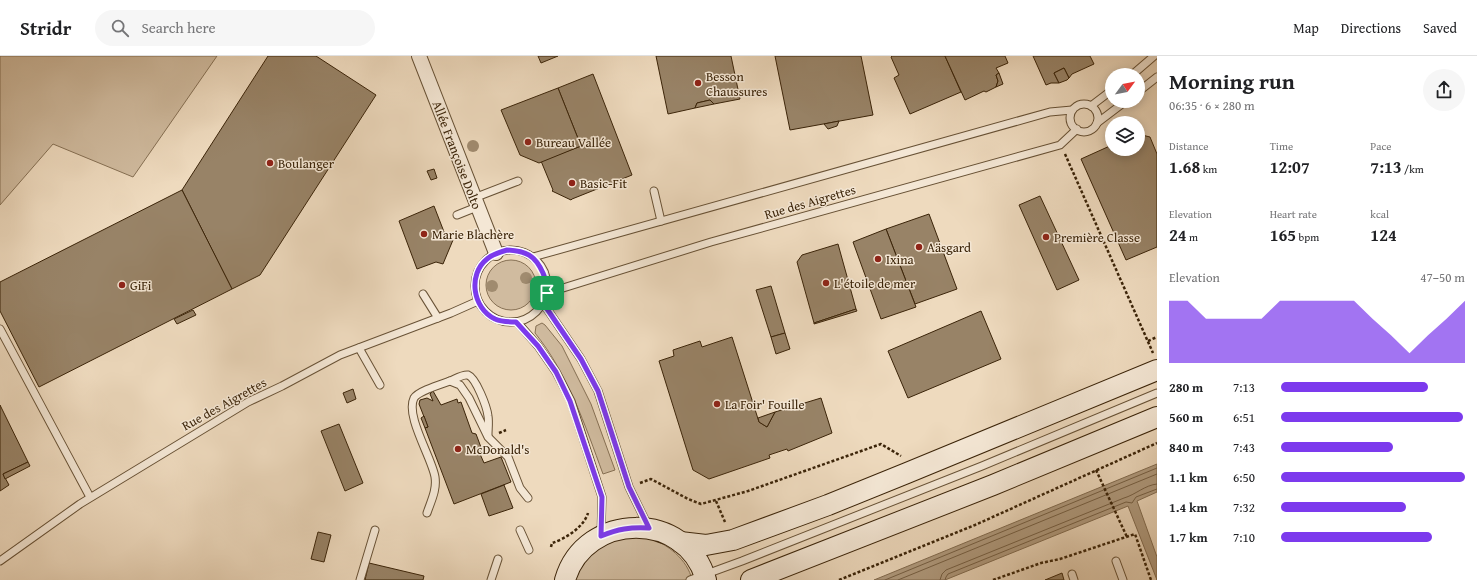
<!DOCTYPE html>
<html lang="en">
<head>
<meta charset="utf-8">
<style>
	:root { --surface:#fff; --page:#f6f6f6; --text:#202124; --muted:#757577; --line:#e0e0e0; --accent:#7c3aed }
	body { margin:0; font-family:"Gentium Book Plus",serif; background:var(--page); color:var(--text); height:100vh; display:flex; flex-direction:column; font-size:15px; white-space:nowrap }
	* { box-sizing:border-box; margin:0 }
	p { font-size:13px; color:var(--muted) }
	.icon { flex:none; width:22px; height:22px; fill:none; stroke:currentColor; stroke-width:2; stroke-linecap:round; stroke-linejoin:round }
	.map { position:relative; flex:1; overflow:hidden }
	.sheet { display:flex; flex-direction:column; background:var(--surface); width:320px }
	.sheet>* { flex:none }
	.needle { width:26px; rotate:58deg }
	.fabs { position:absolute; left:1105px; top:12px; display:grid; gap:8px }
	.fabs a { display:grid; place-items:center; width:40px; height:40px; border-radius:50%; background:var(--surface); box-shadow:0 2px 10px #0003; font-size:20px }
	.pin { position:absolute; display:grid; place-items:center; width:34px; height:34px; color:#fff; margin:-17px; border-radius:8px; box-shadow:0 2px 6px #0006 }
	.round { display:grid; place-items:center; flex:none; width:42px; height:42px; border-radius:21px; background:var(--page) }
	.overview { display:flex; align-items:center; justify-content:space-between; height:68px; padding:0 12px }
	h1 { font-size:22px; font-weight:700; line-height:30px }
	.figures { display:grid; grid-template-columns:repeat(3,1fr); gap:6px; height:68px; padding:4px 12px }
	.figures div { display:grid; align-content:center }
	.figures b { font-size:17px; font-weight:700 }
	.figures small { font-size:11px; font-weight:400 }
	.figures p { font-size:11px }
	.chart { height:112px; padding:8px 12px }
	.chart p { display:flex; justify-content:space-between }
	.chart svg { width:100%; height:72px; margin-top:4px; fill:var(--accent); opacity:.7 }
	ul { padding:0 12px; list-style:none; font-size:13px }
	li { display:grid; grid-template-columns:64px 48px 1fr; align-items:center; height:30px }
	li i { height:10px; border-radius:5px; background:var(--accent) }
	header { display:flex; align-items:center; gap:24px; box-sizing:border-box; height:56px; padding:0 20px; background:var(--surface); border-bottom:1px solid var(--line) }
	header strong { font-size:19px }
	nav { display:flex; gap:22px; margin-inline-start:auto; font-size:14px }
	.search { width:280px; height:36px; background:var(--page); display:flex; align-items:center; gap:10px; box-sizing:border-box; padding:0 14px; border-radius:22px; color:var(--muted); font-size:15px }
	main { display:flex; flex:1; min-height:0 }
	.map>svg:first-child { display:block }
</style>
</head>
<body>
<header>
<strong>Stridr</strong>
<div class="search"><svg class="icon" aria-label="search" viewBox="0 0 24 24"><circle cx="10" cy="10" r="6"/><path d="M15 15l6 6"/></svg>Search here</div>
<nav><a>Map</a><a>Directions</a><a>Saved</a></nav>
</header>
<main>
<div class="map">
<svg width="1157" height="524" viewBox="0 0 1157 524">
	<rect width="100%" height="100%" fill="#eedabe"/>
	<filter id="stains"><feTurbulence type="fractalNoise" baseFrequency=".005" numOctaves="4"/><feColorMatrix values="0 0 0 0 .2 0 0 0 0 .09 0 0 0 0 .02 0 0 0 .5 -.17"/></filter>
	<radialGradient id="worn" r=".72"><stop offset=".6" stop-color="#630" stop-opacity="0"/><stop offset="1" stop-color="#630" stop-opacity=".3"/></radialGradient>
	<g fill="#d0bb9f" stroke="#867054">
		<path d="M0,0H217L133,121L53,88L0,149Z"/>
		<circle cx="511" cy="229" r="25"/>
		<path d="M542,267L545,269L562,290L591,348L615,414L603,418C585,369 568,318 535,277L536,270Z"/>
		<path d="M626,481C633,481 641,481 648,482C667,487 688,504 692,524H575C579,509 591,496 605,488C611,484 619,483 626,481Z"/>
	</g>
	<path fill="#b19c80" stroke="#826c50" d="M1157,408V436L1137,445L1157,501V524L1128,450L945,524H874Z"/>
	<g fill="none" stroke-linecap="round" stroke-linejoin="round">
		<g stroke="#766044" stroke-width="1">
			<path d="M885,524L1157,412"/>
			<path d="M898,524L1157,418"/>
			<path d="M940,524L942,518L946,514L1124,442C1135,439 1145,429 1157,428"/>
			<path d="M945,524L946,521L948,518L1126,446L1132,447L1136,441L1157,433"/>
		</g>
	</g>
	<g fill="#988367" stroke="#3b2409">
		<path d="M268,0H316L376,39L260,219L232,233L182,134Z"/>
		<path d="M538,0H558L541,7Z"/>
		<path d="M656,0H731L740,43L714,48L710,44L697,47L695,52L668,58Z"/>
		<path d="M775,0H861L873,59L790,74Z"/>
		<path d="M892,0H945L961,36L910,58L894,22L899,19L891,1Z"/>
		<path d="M945,0H1005L1008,7L996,12L999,17L996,19L998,25L996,31L986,36L984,35L965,44Z"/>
		<path d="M1033,0H1090L1094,8L1072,18L1069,22L1064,12L1054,17L1059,27H1051L1046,29Z"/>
		<path d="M1064,12L1069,22L1067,24L1059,27L1054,17Z"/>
		<path d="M999,17L1003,28L996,31L998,25L996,19Z"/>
		<path d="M593,18L632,119L572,143L571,144L552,135L553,134L541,105L581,90L558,32Z"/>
		<path d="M558,32L581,90L539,107L520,99L501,54Z"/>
		<path d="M710,44L714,48L695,52L697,47Z"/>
		<path d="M839,65L837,70L828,73L824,68Z"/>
		<path d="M1138,78L1150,81L1157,98V191L1126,204L1081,103L1112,89V93H1138Z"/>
		<path d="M434,113L437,122L431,124L427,115Z"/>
		<path d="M182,134L232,233L39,331L0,255V226Z"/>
		<path d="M1040,140L1079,224L1057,234L1019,149Z"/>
		<path d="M434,150L446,181L453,184L443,208L436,206L417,213L399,165Z"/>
		<path d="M929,158L957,233L915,248L886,173Z"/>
		<path d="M886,173L916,251L881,263L853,186Z"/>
		<path d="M838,188L856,253L814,267L797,206L802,199Z"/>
		<path d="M771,230L785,277L771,281L756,234Z"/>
		<path d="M856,253L857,255L814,268V267Z"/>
		<path d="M193,254L196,259L177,268L174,263Z"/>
		<path d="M981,255L1001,303L908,342L888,295Z"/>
		<path d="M785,277L790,293L776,298L771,281Z"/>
		<path d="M732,281L759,366L767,371L775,356L821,342L832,377L788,395L787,393L769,399L770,402L709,423L693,414L659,305L674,300L673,294L700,285L702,291Z"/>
		<path d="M353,333L356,343L347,347L343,337Z"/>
		<path d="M433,335L441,349L457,343L458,347L461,346L472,377L476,378L482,394L480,398L484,407L501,401L511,426L454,448L425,372L428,371L419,348L420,344L427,342L433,345L430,338Z"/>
		<path d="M0,349L28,406L3,418L9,429L0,435Z"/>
		<path d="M775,356L767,371L759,366L758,362Z"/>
		<path d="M424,360L428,371L425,372L421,362Z"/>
		<path d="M339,368L363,427L345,435L321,375Z"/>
		<path d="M28,406L30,410L5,423L3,418Z"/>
		<path d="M504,429L513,452L489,460L481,438Z"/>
		<path d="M318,476L331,479L324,506L311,503Z"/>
		<path d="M369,507L424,520L423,524H365Z"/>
		<path d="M1062,517L1064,524H1045Z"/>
	</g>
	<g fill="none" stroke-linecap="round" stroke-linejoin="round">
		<defs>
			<g id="service">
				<path d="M1132,19L1154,0"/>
				<path d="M1138,36L1157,21"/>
				<circle cx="1084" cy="62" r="14"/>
				<path d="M1091,50L1112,34"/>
				<path d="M1097,67L1126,45"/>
				<path d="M654,135L661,165"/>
				<path d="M474,142L518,125"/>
				<path d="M457,159L477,151"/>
				<circle cx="511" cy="230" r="36"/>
				<path d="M533,201L1050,56L1072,54"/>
				<path d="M547,237L711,186L1060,89L1077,73"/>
				<path d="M423,238L438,262"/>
				<path d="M543,247L581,303L598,335L629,431L648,470"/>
				<path d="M517,266L538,290L556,316L571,345L602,441L601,480"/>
				<path d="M0,273L90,441"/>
				<path d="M359,292L380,329"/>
				<path d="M450,325C455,323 463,318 468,319C476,322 487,351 488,360C489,366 488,373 488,379"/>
				<path d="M427,457C431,445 437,434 435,421C432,402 405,360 414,342C418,335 442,328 450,325L460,329L469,342L488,381L508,401L520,432L528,442"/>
				<path d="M520,474L529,494"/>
				<path d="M0,505L80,448L248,346L282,330L340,299L451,257L478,245"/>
				<path d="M1116,505L1123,524"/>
				<path d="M1072,518L1074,524"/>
				<path d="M360,524L375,474"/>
				<path d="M491,524L498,503"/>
				<path d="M690,524L742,505L982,410L1157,337"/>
			</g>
			<path id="minor" d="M419,0L496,197"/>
			<g id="secondary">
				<path d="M680,486L706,489L733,484L828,449L907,417L1157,314"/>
				<path d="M565,524C585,455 687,454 706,524"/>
				<path d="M751,524L993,429L1157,361"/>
			</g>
		</defs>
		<use href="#service" stroke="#685236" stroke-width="9"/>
		<use href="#minor" stroke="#685236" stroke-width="16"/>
		<use href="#secondary" stroke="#3b2409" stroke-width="22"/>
		<g stroke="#3b2409" stroke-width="2.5" stroke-dasharray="3 2" stroke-linecap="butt">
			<path d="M1065,98L1153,297"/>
			<path d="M1148,285L1157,281"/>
			<path d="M499,377L506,374"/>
			<path d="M1096,414L1127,481"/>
			<path d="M640,427L651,423L688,443L701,448L748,435L881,388L901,400"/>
			<path d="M716,445L725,466"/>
			<path d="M551,491L552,487C565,483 584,471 588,457"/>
			<path d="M839,524L975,469L1157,387"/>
			<path d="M993,524L1041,507L1060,503L1135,478L1151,524"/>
		</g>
		<use href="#service" stroke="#f4e7d5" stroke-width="7"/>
		<use href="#minor" stroke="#f4e7d5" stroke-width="14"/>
		<use href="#secondary" stroke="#f4e7d5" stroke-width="20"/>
	</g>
	<g fill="#a08b6f">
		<circle cx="473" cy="90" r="6"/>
		<circle cx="526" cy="222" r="6"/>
		<circle cx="492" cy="230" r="6"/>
	</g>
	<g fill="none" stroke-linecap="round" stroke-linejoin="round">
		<defs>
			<path id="route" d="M507,194C526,195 535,199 543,217C548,229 547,236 543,247L581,303L598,335L629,431L649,472C630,471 618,473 601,480L602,441L570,345L556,316L538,290L516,266C509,266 502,266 495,263C472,252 468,218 487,203C493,198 500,196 507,194Z"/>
		</defs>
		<use href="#route" stroke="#fff" stroke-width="8"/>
		<use href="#route" stroke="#7c3aed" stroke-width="5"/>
	</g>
	<g fill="#8f2418" stroke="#f4e7d5" stroke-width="1.5">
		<circle cx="698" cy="27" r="4"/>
		<circle cx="528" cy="86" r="4"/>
		<circle cx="270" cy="107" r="4"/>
		<circle cx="572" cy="127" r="4"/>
		<circle cx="424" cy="178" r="4"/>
		<circle cx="1046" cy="181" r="4"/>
		<circle cx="919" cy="191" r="4"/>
		<circle cx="878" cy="203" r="4"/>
		<circle cx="826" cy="227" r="4"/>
		<circle cx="122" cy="229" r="4"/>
		<circle cx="717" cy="348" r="4"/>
		<circle cx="458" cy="393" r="4"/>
	</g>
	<g text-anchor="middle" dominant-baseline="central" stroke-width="3" stroke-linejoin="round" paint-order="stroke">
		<g font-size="13" fill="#3b2409" stroke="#f4e7d5" text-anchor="start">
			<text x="706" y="20">Besson<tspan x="706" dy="15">Chaussures</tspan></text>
			<text x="536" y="86">Bureau Vallée</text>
			<text x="278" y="107">Boulanger</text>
			<text x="580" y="127">Basic-Fit</text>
			<text x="432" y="178">Marie Blachère</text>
			<text x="1054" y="181">Première Classe</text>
			<text x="927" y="191">Aäsgard</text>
			<text x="886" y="203">Ixina</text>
			<text x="834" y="227">L'étoile de mer</text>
			<text x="130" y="229">GiFi</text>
			<text x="725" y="348">La Foir' Fouille</text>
			<text x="466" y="393">McDonald's</text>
		</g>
		<g font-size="13" fill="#3b2409" stroke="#f4e7d5">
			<text transform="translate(457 99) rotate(69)">Allée Françoise Dolto</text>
			<text transform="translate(810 146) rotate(-16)">Rue des Aigrettes</text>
			<text transform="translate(224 348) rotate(-29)">Rue des Aigrettes</text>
		</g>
	</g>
	<rect width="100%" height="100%" filter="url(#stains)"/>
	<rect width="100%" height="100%" fill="url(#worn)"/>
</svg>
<div class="fabs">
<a><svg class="needle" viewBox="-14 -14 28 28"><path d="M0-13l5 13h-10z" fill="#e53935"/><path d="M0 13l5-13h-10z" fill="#757577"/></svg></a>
<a><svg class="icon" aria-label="layers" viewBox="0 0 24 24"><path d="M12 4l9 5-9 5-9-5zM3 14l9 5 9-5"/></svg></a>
</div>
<div class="pin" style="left:547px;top:237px;background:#1e9e55"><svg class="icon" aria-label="arrive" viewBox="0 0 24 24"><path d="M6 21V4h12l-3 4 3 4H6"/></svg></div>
</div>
<section class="sheet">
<div class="overview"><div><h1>Morning run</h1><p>06:35 · 6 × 280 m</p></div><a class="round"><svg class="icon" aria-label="share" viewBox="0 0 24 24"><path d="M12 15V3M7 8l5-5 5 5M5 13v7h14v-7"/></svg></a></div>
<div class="figures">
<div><p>Distance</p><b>1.68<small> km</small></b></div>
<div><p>Time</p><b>12:07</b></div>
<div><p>Pace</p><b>7:13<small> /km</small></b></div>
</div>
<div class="figures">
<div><p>Elevation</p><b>24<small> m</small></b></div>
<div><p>Heart rate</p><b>165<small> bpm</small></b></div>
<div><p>kcal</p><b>124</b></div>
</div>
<div class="chart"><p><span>Elevation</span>47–50 m</p>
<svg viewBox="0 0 160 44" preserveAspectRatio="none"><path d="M0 44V6L10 6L20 17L30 17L40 17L50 17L60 6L70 6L80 6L90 6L100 6L110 17L120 27L130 38L140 27L150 17L160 6V44z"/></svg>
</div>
<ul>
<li><b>280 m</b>7:13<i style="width:80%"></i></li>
<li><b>560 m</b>6:51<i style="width:99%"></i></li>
<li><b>840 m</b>7:43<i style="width:61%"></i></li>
<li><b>1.1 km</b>6:50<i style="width:100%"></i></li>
<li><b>1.4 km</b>7:32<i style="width:68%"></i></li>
<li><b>1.7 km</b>7:10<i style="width:82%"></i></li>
</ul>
</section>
</main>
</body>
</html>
